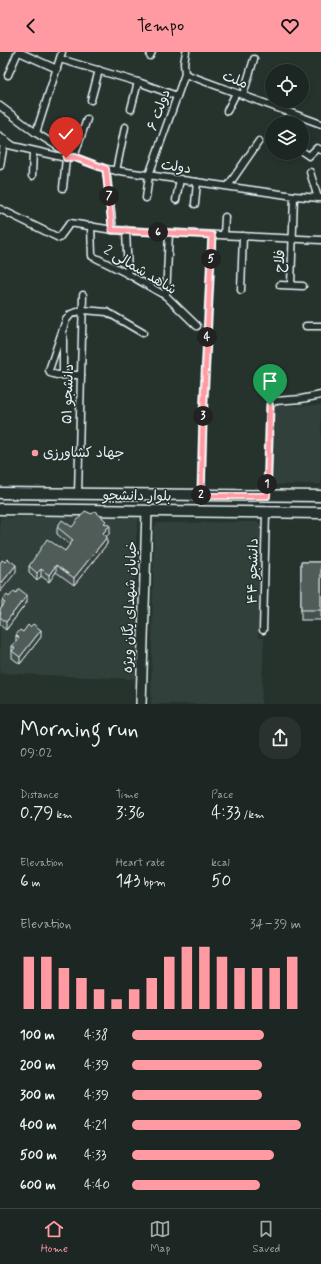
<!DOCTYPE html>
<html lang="en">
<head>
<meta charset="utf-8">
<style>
	:root { --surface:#1c2622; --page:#29322f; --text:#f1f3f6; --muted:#a0a5a5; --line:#3a4340; --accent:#ff9aa2 }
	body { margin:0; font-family:Mynerve,"Playpen Sans Arabic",sans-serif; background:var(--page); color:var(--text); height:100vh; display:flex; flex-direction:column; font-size:15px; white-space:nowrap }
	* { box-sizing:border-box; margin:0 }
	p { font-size:13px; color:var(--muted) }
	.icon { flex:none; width:22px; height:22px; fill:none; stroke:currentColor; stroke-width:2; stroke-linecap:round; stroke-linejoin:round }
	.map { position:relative; height:652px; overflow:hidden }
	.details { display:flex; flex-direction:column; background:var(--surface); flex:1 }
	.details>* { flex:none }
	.fabs { position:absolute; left:265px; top:12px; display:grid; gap:8px }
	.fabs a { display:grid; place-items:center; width:44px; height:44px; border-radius:50%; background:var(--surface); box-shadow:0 2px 6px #0003,0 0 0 1px var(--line); font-size:20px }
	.pin { position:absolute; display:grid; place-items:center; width:34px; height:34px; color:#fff; margin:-41px -17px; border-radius:50% 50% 50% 0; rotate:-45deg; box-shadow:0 0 4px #0007 }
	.pin .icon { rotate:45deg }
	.km { position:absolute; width:20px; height:20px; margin:-10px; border-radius:50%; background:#222; color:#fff; font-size:11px; line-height:20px; text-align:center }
	.round { display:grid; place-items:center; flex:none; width:42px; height:42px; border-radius:16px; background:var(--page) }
	.headline { display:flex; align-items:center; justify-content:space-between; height:68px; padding:0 20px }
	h1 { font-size:22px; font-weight:600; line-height:30px }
	.metrics { display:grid; grid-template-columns:repeat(3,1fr); gap:6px; height:68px; padding:4px 20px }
	.metrics div { display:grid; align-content:center }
	.metrics b { font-size:17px; font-weight:600 }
	.metrics small { font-size:11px; font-weight:400 }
	.metrics p { font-size:11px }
	.chart { height:112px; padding:8px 20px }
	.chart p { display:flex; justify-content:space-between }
	.chart svg { width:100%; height:72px; margin-top:4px; stroke:var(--accent); stroke-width:6 }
	ul { padding:0 20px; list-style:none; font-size:13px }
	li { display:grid; grid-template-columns:64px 48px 1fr; align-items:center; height:30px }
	li i { height:10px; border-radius:5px; background:var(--accent) }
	header { display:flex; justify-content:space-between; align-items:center; height:52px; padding:0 20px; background:var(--accent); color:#111; font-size:18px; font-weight:600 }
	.dock { display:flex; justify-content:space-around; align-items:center; height:56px; border-top:1px solid var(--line); background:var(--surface); font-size:11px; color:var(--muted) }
	.dock a { display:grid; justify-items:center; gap:2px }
	.dock .selected { color:var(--accent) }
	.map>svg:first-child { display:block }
</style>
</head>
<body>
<header><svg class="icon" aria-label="back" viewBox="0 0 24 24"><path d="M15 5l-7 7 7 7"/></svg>Tempo<svg class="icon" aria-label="heart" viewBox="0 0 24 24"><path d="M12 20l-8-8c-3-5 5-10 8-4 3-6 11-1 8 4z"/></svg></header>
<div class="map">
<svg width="321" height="652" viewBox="0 0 321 652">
	<rect width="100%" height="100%" fill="#26332d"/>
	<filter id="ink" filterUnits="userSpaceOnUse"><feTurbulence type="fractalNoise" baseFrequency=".025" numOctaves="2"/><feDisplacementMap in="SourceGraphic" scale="8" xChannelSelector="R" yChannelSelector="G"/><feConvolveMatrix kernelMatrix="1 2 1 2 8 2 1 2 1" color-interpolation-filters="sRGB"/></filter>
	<g filter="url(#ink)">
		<g fill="#333f3a">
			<path d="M321,353V432L270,433L274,354Z"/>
			<path d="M131,461L139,465L136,486L135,627L0,621V466Z"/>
			<path d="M257,470L261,473L258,585L264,586L261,652H151L154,475L158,471Z"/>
		</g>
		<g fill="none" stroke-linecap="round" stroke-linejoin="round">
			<defs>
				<g id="street">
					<path d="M19,0L57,17"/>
					<path d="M150,4L152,0"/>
					<path d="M60,7L141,31L177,44"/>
					<path d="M185,22L321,72"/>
					<path d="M8,23L18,0"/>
					<path d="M243,43L254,7"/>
					<path d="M91,48L99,18"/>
					<path d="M0,54L36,81L74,105L106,117L294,144L321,146"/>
					<path d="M131,57L138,30"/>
					<path d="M227,59L236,41"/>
					<path d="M36,81L62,0"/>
					<path d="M0,84L12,93"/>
					<path d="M0,91L66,106L74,105L87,67"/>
					<path d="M303,100L309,104L317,96L321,98"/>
					<path d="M0,114L4,92"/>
					<path d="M106,117L113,178"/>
					<path d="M116,119L125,75"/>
					<path d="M310,120L318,146"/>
					<path d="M32,124L33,99"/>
					<path d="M228,134L259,89"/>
					<path d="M63,136L66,106"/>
					<path d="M146,146L149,123L185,22L184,11L186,0"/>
					<path d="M176,148L180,127"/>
					<path d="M195,152L197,130"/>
					<path d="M0,157L59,186L70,171L113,178L321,188"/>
					<path d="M91,174L92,204L128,222L166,244L197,274"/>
					<path d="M126,178L128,222"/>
					<path d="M224,183L225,165"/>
					<path d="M280,233L303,234"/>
					<path d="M291,233L294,144"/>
					<path d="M241,238L243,184"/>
					<path d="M166,244L169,181"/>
					<path d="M306,274H321"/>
					<path d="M63,323V283"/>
					<path d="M81,323H57L50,321L49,318L66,268L71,262L83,258L107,260L143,281"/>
					<path d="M78,442L83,243"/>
					<path d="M201,443L203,367L212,183"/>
					<path d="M267,444L270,353L275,349L301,347L321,343"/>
					<path d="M263,578L266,460"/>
				</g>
				<path id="secondary" d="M141,652L147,459"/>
				<g id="primary">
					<path d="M0,441L321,444"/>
					<path d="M0,457L321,461"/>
				</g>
			</defs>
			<use href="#street" stroke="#e8f1f8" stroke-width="9"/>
			<use href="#secondary" stroke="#e8f1f8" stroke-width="12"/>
			<use href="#primary" stroke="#e8f1f8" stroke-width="13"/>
			<use href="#street" stroke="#26332d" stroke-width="6"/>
			<use href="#secondary" stroke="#26332d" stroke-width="9"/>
			<use href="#primary" stroke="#26332d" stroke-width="10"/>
		</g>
		<g fill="#454f4d" stroke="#e8f1f8">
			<path d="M106,472L110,481L106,485L107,492L74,533L56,520L49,530L41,524L37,529L29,521V514L65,499L70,493L57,482V475H72Z"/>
			<rect x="301" y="510" width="20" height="58"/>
			<path d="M9,545L27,550L6,578L0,573V558L2,555V549Z"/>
			<path d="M23,580L41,585L20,612L12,606V594L16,590V583Z"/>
		</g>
		<g fill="#38403e" stroke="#e8f1f8">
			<path d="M110,473V481L103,488V481Z"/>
			<path d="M107,485V492L74,533V526Z"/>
			<path d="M16,513V520L0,540V533Z"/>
			<path d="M56,513V520L49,530V523Z"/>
			<path d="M41,517V524L37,529V521Z"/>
			<path d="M27,543V550L6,578V570Z"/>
			<path d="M41,578V585L20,612V605Z"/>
		</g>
		<g fill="#505c59" stroke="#e8f1f8">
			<path d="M85,459L92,462L95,459L106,469L104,471L110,473L103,481L107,485L74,526L56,513L49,523L41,517L37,521L29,514L47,487L65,499L73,488L57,475L62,468L72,475Z"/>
			<path d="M8,507L16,513L0,533V511L2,508L5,510Z"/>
			<rect x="301" y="510" width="20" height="48"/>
			<path d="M19,537L27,543L6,570L0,565V563L1,561L0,560V558L5,551L2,549L7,543L9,545L14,539L16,541Z"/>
			<path d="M33,572L41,578L20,605L12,599L15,596L12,594L19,586L16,583L20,578L23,580L28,573L30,575Z"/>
		</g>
	</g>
	<g fill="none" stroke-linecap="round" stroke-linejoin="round" filter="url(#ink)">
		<defs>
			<path id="route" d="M66,106L74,105L106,117L112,178L212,183L203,367L201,444H267L270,353"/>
		</defs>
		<use href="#route" stroke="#fff" stroke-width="8"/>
		<use href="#route" stroke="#ff9aa2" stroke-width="5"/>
	</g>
	<circle fill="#ff9aa2" stroke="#26332d" stroke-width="1.5" cx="35" cy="401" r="4"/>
	<g text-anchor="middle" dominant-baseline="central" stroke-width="3" stroke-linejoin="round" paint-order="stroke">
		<g font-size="14" fill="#e8f1f8" stroke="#26332d">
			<text transform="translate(235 28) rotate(21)">ملت</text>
			<text transform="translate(159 58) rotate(-70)">دولت ۶</text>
			<text transform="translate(176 115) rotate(8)">دولت</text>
			<text transform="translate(280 209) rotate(-87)">فلاح</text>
			<text transform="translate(140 218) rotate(31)">شاهد شمالی 2</text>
			<text transform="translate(68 342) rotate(-88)">دانشجو ۵۱</text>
			<text transform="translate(137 444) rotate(1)">بلوار دانشجو</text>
			<text transform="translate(253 519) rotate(-89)">دانشجو ۴۴</text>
			<text transform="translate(130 555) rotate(-88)">خیابان شهدای یگان ویژه</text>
		</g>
		<g font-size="14" fill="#e8f1f8" stroke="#26332d" text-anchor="start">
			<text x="43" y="401">جهاد کشاورزی</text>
		</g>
	</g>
</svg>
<div class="fabs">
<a><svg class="icon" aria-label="locate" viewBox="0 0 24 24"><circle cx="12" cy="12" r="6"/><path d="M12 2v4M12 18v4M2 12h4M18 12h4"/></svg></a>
<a><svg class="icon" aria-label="layers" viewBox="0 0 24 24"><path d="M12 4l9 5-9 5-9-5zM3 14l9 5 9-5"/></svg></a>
</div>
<div class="pin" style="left:270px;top:353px;background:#1e9e55"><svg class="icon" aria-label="arrive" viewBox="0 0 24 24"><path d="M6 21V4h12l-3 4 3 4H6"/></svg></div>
<div class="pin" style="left:66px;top:106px;background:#d93025"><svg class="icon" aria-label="check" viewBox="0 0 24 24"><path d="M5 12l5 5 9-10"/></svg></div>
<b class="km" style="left:267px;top:432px">1</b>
<b class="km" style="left:201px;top:443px">2</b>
<b class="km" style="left:203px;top:364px">3</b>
<b class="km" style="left:207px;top:285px">4</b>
<b class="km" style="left:211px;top:207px">5</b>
<b class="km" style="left:158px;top:180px">6</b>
<b class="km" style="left:109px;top:144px">7</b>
</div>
<section class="details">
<div class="headline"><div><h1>Morning run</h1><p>09:02</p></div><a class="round"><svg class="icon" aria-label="share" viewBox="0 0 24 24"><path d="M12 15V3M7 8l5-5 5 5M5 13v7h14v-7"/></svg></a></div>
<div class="metrics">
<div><p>Distance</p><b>0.79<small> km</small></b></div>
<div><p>Time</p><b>3:36</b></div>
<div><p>Pace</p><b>4:33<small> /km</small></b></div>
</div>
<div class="metrics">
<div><p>Elevation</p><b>6<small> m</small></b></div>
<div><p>Heart rate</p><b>143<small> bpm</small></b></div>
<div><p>kcal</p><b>50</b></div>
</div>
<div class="chart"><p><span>Elevation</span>34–39 m</p>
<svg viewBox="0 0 160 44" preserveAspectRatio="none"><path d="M5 44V12M15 44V12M25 44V19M35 44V25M45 44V32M55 44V38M65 44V32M75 44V25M85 44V12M95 44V6M105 44V6M115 44V12M125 44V19M135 44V19M145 44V19M155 44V12"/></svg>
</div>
<ul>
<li><b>100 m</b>4:38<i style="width:78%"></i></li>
<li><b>200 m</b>4:39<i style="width:77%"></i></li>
<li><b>300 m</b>4:39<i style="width:77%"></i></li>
<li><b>400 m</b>4:21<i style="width:100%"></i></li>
<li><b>500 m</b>4:33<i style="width:84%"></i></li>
<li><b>600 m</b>4:40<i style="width:76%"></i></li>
</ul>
</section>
<nav class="dock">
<a class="selected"><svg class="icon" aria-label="home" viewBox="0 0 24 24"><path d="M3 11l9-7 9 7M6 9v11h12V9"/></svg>Home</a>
<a><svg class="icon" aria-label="map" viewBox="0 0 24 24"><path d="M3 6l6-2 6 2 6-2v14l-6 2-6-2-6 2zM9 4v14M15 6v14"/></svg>Map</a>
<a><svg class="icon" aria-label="saved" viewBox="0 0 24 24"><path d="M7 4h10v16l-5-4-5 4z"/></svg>Saved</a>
</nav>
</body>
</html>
